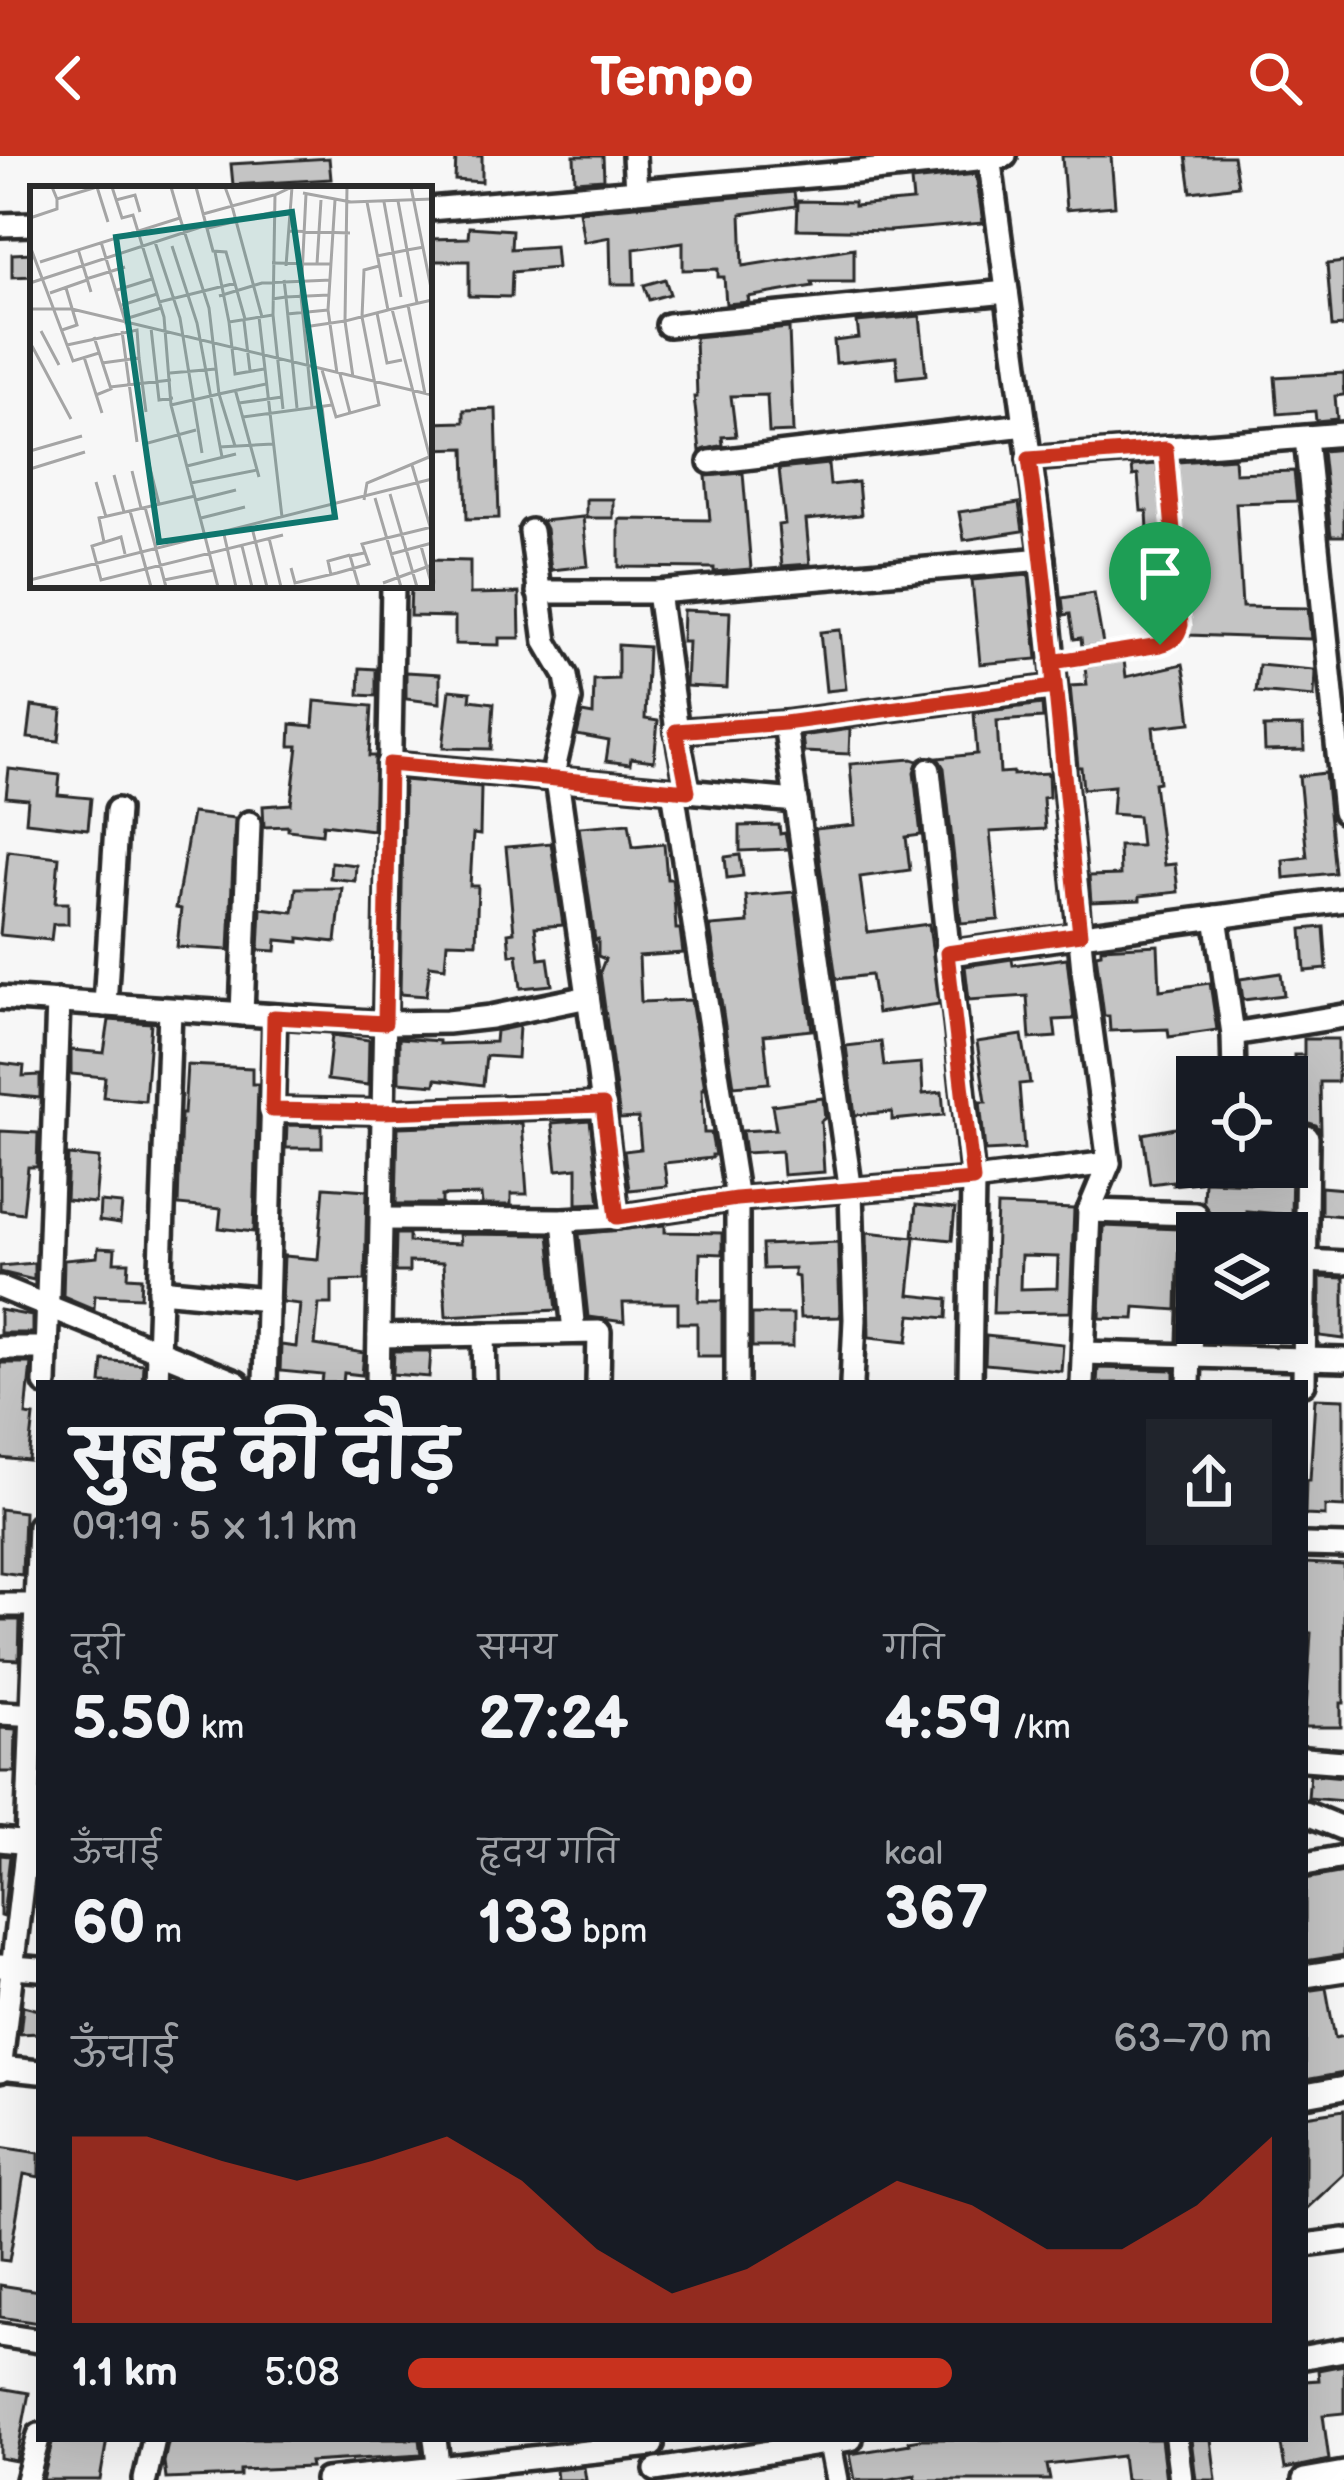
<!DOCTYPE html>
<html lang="hi">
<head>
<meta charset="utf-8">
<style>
	:root { --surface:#171b24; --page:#20242c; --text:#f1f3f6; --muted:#9ea1a6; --accent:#c8321e }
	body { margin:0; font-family:"Balsamiq Sans","Playpen Sans Deva",sans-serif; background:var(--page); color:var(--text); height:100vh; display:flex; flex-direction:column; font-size:45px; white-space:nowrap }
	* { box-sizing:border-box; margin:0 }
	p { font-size:39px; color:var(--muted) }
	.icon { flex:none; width:66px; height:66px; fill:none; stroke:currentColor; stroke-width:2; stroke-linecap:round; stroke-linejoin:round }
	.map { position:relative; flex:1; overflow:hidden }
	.details { position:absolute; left:36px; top:1224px; width:1272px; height:1062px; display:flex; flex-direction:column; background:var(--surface); border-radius:0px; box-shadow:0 12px 48px #0002 }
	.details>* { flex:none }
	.tools { position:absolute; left:1176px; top:900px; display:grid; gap:24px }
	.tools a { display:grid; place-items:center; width:132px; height:132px; border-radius:0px; background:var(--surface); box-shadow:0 12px 48px #0002; font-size:60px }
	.pin { position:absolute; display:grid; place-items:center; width:102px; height:102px; color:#fff; margin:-123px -51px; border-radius:50% 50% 50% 0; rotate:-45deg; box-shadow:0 0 12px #0007 }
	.pin .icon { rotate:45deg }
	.round { display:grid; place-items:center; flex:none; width:126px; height:126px; border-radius:0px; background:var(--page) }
	.summary { display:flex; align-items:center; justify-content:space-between; height:204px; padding:0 36px }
	h1 { font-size:66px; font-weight:700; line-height:90px }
	.figures { display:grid; grid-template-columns:repeat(3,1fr); gap:18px; height:204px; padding:12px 36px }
	.figures div { display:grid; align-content:center }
	.figures b { font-size:60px; font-weight:700 }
	.figures small { font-size:33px; font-weight:400 }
	.figures p { font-size:33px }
	.chart { height:336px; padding:24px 36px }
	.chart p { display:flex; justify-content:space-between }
	.chart svg { width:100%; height:216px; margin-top:12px; fill:var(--accent); opacity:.7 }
	ul { padding:0 36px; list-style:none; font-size:39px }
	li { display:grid; grid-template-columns:192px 144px 1fr; align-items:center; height:90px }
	li i { height:30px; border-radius:15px; background:var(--accent) }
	header { display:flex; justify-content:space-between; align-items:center; height:156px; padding:0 36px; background:var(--accent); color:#fff; font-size:54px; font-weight:700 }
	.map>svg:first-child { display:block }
</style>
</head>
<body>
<header><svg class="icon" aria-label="back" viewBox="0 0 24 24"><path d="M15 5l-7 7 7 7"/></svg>Tempo<svg class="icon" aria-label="search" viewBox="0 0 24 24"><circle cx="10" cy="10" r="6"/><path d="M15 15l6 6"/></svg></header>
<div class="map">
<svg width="1344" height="2324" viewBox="0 0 1344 2324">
	<rect width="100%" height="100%" fill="#f7f7f7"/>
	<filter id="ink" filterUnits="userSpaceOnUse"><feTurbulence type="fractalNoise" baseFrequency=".00833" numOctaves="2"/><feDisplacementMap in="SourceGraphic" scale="24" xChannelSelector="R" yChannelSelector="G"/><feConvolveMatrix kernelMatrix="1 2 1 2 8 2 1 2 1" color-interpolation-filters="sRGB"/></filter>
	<g filter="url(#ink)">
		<g fill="#c4c4c4" stroke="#2b2b2b" stroke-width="3" fill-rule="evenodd">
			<path d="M456,0H482V26L455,24Z"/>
			<path d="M574,0H603L604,23L575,25Z"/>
			<path d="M1062,0H1111L1115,50L1066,54Z"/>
			<path d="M1186,0H1233L1238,30L1191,36Z"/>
			<path d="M329,2L331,23L233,29L231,8Z"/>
			<path d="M976,18L983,67L889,75L797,73L798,45L854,46V50L913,45L911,25Z"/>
			<path d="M794,36L796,50L741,58L743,110L854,92V126H812L813,130L748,141L749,146L726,148L724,121H718V113L683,114V86L634,93L635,128H611L610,81L584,86L579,55Z"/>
			<path d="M469,71L512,74L511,93L555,90L557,112L512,116L511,141L469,140V105H429V83L468,82Z"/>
			<path d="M33,97V120L12,121V98Z"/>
			<path d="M1344,106V170L1332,171L1327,108Z"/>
			<path d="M665,123L670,138L649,144L644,129Z"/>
			<path d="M920,160L926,219L898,222L896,201L836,207L834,185L859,182L857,166Z"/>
			<path d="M789,172L793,276L769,277L767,239L731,240L736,280L722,281L723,289L700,295L694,241H697L695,181Z"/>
			<path d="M1344,217V239L1335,240L1337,263L1316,265L1315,255L1278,258L1275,221Z"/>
			<path d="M496,253L499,362L467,363L465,292L429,293V267L464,266V254Z"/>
			<path d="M1344,293V380H1331L1322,295Z"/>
			<path d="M1234,302L1235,317L1294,315L1297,345L1236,347L1242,451L1308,452L1311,483L1188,479L1191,468L1177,306Z"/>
			<path d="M828,308L830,329L858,326L861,359L806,364L810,408L782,410L778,369L785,368L779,313Z"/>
			<path d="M1157,308L1163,372L1148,374L1147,355H1141L1138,319L1133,320L1132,310Z"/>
			<path d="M743,317L751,413L714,416V412L619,411V363L710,364L706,320Z"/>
			<rect x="586" y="343" width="27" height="19"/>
			<path d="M1019,347L1023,375L964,384L959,356Z"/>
			<path d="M583,361L588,410L551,414L546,373L542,365Z"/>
			<path d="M429,404L470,405V438L519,437L520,482H499V489L455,488V461L410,460L411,429H429Z"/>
			<path d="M1029,419L1037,503L980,508L972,424Z"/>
			<path d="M1094,437L1103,488L1082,491L1081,482L1074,483L1070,458L1064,459L1062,442Z"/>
			<path d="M683,454L730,456L727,532L686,530L688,486H682Z"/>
			<path d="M840,474L846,533L826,535L820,476Z"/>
			<path d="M618,489L648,491L645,563L658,565L654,605L631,602L630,608L606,605L609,585L577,579L582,557L593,559L594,524L618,523Z"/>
			<path d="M1124,504L1126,521L1183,508L1186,524L1191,567L1153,571L1159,626L1154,627L1164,709L1175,708L1178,736L1140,740V744L1091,746L1089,720L1120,719L1119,690H1141L1138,660L1112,658L1114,630L1083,633L1081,611H1078L1070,530L1087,529L1085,511Z"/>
			<path d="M1259,509L1315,514L1314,541L1256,536Z"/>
			<path d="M360,512L376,513V540L359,539Z"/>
			<path d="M406,516L440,518V547L406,543Z"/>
			<path d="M450,534L471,536L470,544L494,547L491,593L443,592Z"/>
			<path d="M315,545L372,550L369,600H375L373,674L323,668L322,678L288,674V670L264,671L263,650L291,648L298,590H290L291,568L313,570Z"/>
			<path d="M1042,548L1043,562L997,565L1000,617L1013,616V619L1048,617L1049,641L1043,642L1045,673L990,676L999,764L961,767L944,612L938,602L977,598L974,557Z"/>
			<path d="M32,550L62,554L59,585L28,582Z"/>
			<path d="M1303,570L1304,594L1265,595L1264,571Z"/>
			<path d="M850,573L849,598L804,596L802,580Z"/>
			<path d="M912,603L918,605L914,616L921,679L906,681L910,714L860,721L864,753L868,776L929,768L939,848L877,857L871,819L836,823L815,673L855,669L850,608Z"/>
			<path d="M9,613L60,619L58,639L91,642L88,673L26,666L28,643L6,641Z"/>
			<path d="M1325,617L1335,717L1284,722L1283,704L1307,701L1299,620Z"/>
			<path d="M404,624L481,631L480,679L473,678L470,730H478L476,787L447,786L445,811L430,809L426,840L400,838Z"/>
			<path d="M192,657L235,662L229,794L177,791L181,753L176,752Z"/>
			<path d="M629,667L633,691L664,688L667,723H672L674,740L676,773H680L683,797L639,800L641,846L691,844L705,933H702L704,977H711L715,999H712V1002L664,1007L667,1030L629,1034L624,995L641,993L638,962L620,963L600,816L605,803L598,800V783L595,784L579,671Z"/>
			<path d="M779,669L780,678L785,677L788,693L740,695V670Z"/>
			<path d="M551,687L563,769L535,771L539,803L548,802L552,829L521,832L517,798L510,799L508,777L514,776L506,691Z"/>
			<path d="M8,695L59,701L55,747H68V768H53L51,784L0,779Z"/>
			<path d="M740,699L743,720L727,722L725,701Z"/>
			<path d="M331,706L356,709L355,725L330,722Z"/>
			<path d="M296,732H342L336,786L299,782V786L277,784L276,795L259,794L261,752L293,756Z"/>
			<path d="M794,736L812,874L764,879L769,927L734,930L710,770L748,767L746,740Z"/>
			<path d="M1324,771L1327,813L1305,815L1302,773Z"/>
			<path d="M1158,789L1160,834L1210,827L1217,874L1169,881L1168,873L1110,875L1109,860H1104L1096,798L1101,797V792Z"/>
			<path d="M1067,802L1074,863L1054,864L1056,881L1030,883L1027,840L969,844L965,810L1012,803L1013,809Z"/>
			<path d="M1281,817L1284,839L1243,844L1240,823Z"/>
			<path d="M109,864L151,867L145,945L103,941L105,921L71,918V894L104,897Z"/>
			<path d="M519,870L517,902L486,900L483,929L436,923L435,929L399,926V882L439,885V888L495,886L496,875Z"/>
			<path d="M332,879L369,884L368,929L327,924Z"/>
			<path d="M1022,879L1030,927L1019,928L1024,993L985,995L980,946H986L977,886Z"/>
			<path d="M1304,883H1338V926H1320L1321,975L1316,969L1306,966L1299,969L1293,977H1287V907H1294V899H1304Z"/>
			<path d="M881,886L884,910L921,907L923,938L942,936L944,959L892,964V956L855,959L846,890Z"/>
			<path d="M0,907L24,910L23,920L40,919V942L0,938Z"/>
			<path d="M187,909L252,912V928H258L254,1076L219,1072L221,1053L178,1049L181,958H184Z"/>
			<path d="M823,942L825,962L821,965L824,1016L783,1019L781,995L745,997L742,975L776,973L772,949Z"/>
			<path d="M590,964L600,1047L577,1048V1012L557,1014L552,967Z"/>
			<path d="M522,967L527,1038H511V1049H482L481,1039L442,1040V1048H396L398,971Z"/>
			<path d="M1197,968V1011L1200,1026L1173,1029V1025L1150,1028L1143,978Z"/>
			<path d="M287,969L322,970V992H286Z"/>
			<path d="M0,975L38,977L37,1011H28L23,1057L0,1054Z"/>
			<path d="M68,999L99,1002L95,1047L66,1044Z"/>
			<path d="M1262,1011H1292L1291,1059L1246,1055L1245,1077H1209L1210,1057L1203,1046L1204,1025L1253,1027V1023L1260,1024Z"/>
			<path d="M324,1031L367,1034L365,1124L332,1125V1148H319L315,1189L364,1197L362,1219L344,1217L343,1227H322L323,1219L280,1215L281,1189L296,1191L300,1148L282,1146L284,1100L318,1103Z"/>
			<path d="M1321,1031L1344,1033V1060L1321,1058Z"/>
			<path d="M100,1046L122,1048L120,1068L99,1065Z"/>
			<path d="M916,1049L955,1053L952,1084L913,1080Z"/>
			<path d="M997,1050L1074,1053L1070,1156L993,1157ZM1021,1100L1058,1101L1057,1132L1020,1133Z"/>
			<path d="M665,1069V1076L722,1077V1098L700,1097L699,1145H722V1200H697V1167H678V1147H623L624,1166L588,1161L579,1078Z"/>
			<path d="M1103,1070L1179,1073L1177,1154L1135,1151L1134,1163L1100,1162Z"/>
			<path d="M867,1076L915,1081L909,1139L948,1143L947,1162L911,1159L908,1185L869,1181Z"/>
			<path d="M396,1078H409V1086L460,1088L459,1078L549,1079L557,1154L446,1160L443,1107L409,1106V1116H395Z"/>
			<path d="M838,1086L840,1161L800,1162L798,1121L794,1120V1112L763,1113L762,1089Z"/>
			<path d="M98,1092L115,1093L114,1106H129L128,1121L142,1122L141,1141L95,1139L94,1153L63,1140L64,1104L97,1101Z"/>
			<path d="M34,1107V1124L0,1116V1110Z"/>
			<path d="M1320,1121L1344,1122V1183L1320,1180Z"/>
			<path d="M0,1154L32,1160V1177H0Z"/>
			<rect x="752" y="1158" width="41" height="33"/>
			<path d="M986,1180L1063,1188L1061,1215L985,1208Z"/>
			<path d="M394,1195H431L429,1221L393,1218Z"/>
			<path d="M103,1204L143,1208L142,1227H101Z"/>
			<path d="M0,1207H31L26,1259L34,1260L29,1305L0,1302Z"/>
			<path d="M1098,1212L1174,1214V1227H1097Z"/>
			<path d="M1315,1242L1344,1243V1351L1325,1350V1360L1305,1359L1306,1324H1310Z"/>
			<path d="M0,1353L24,1356L22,1419L0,1416Z"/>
			<path d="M1305,1407L1344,1409V1547H1341V1571H1305L1311,1477L1305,1476Z"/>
			<path d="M0,1464H20L19,1504L0,1503Z"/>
			<path d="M0,1572L16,1573L15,1616H0Z"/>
			<path d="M1310,1618L1344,1621V1645L1308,1642Z"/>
			<path d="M0,1699L10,1700L3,1761L0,1760Z"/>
			<path d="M1344,1716V1799L1305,1805V1723Z"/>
			<path d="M1326,1832L1335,1882L1344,1880V1917L1305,1924V1835Z"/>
			<path d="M23,1850L39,1854V1877L20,1878Z"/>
			<path d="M1344,1954V2018L1305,2054V1960Z"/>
			<path d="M0,1991L39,1997V2021L24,2018L9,2105L0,2104Z"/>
			<path d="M0,2129L39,2135V2167L0,2161Z"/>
			<path d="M1344,2209V2257L1323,2259L1329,2304L1285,2313L1280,2283H1305V2225L1319,2224L1318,2214Z"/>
			<path d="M0,2232L29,2237L16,2305L0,2302Z"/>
			<path d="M53,2283H107L100,2324H43Z"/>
			<path d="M169,2283H420L422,2299L310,2306L311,2311L240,2314V2320L166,2323L164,2306Z"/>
			<path d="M921,2283H1161L1166,2324H1125L1122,2300L1047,2309L1050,2324H915V2319L885,2324H855L850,2298L910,2288L909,2285Z"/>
			<path d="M1191,2283H1211L1216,2324H1196Z"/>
			<path d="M584,2311L586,2324H557L556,2314Z"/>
		</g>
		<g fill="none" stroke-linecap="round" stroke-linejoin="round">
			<defs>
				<path id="lane" d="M1052,506L1160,489C1173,486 1178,482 1181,469L1166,293"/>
				<g id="street">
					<path d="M634,0L636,35"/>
					<path d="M989,0L1043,403L1083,814L1109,1007L1089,1055L1082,1227"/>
					<path d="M429,53L856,16L1005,0"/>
					<path d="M0,69L33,68"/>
					<path d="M668,169L1007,136"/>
					<path d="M1306,282L1344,656"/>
					<path d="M1029,303L1344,278"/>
					<path d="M710,306L1025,269"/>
					<path d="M531,375L546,486L566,520L570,544L555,609L598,910L617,1061"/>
					<path d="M538,436H658L1043,403"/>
					<path d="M658,436L677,575L688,635"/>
					<path d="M785,567L851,1036L855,1163L852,1227"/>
					<path d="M677,575L785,567L1054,531"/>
					<path d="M390,608L796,645"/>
					<path d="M929,614L973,1024L970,1227"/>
					<path d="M1216,761L1233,878L1234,921"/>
					<path d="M947,797L1344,744"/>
					<path d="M0,842L385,867L447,866L491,861L588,841"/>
					<path d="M105,849L117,654"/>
					<path d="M242,858L249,667"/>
					<path d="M1233,878L1344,860"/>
					<path d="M272,954L383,956L603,949"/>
					<path d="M1089,1055L1195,1058L1189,1227"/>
					<path d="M382,1063L563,1064L617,1061L737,1043L673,634"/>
					<path d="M563,1064L574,1176"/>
					<path d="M1306,1105L1344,1107"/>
					<path d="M0,1131L237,1227"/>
					<path d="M160,1134L267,1144"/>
					<path d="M484,1178L485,1227"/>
					<path d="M379,1180L599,1176L598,1227"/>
					<path d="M0,1192H46"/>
					<path d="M1084,1197L1344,1204"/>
					<path d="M45,1227L58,845"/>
					<path d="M157,1227L170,854"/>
					<path d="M265,1227L275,861"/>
					<path d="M378,1227L393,429"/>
					<path d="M737,1227V1043L973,1024L1109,1007"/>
					<path d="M1304,1227L1307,981"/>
					<path d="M1305,1389L1344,1390"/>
					<path d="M0,1449H35"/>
					<path d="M0,1557L39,1559"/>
					<path d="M1305,1603L1344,1606"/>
					<path d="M1305,1657L1344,1673"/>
					<path d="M0,1684L38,1688"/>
					<path d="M1305,1708L1344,1701"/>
					<path d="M0,1810L39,1813"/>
					<path d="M1305,1820L1344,1814"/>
					<path d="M0,1912L39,1916"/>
					<path d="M0,1915L27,1687L39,1370"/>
					<path d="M1305,1939L1344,1932"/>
					<path d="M1306,2089L1344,2084"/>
					<path d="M0,2179L39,2185"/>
					<path d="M1305,2201L1344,2194"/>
					<path d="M435,2283L440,2324"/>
					<path d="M829,2283L837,2324"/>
					<path d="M1176,2283L1181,2324"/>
					<path d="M656,2314L851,2283"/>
					<path d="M27,2324L39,2279"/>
					<path d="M145,2324L154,2283"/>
					<path d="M326,2324L652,2289"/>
					<path d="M1304,2324L1344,2317"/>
				</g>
			</defs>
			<use href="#lane" stroke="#2b2b2b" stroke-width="20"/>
			<use href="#street" stroke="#2b2b2b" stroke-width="30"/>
			<use href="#lane" stroke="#fff" stroke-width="10"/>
			<use href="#street" stroke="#fff" stroke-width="21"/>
		</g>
	</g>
	<g fill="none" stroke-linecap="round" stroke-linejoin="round" filter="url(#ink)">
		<defs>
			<path id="route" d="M1160,489L1052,506L1054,531L785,567L676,575L688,635L389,608L385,867L274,861L272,954L383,956L603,949L617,1061L736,1043L973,1024L947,797L1080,778C1063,620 1051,461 1029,303L1166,293L1181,469C1178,481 1173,486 1160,489"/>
		</defs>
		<use href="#route" stroke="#fff" stroke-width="24"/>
		<use href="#route" stroke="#c8321e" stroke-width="15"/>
	</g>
	<g transform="translate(30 30)">
		<rect width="402" height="402" fill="#f7f7f7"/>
		<path fill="none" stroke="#a5a5a5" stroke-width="3" d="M22,1L27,13L67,1M67,1L78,36M82,1L92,32L103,29L134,131L141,219L188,401M166,1L183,65L196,66L215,133M195,1L202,20L244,9M381,1L402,107M273,7L321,16L402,13M276,8L271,110L282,221M86,14L105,9L110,26M305,14L298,124L307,187M337,16L358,124L402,114M354,16L371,111M173,28L202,20L232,131M0,32L27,23V13M178,42L244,26M258,45L320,47M71,56L96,138M125,56L150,132L172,267M0,60L43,175L69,167M142,60L167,137L192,271M48,63L61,106M185,66L199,136M347,70L377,64L368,15M10,76L150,32L141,1M242,77L302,78M287,78L291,14M56,93L95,81M254,94L256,111L299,109M0,97L177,39M87,104L122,93M20,107L57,94M189,110L232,97L301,94M242,113L256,111L267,222M129,116L206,97M387,117L377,64L394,61M92,119L127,108M378,119L395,208M0,123H42L402,209M362,123L402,280M347,127L357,177L372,174M257,128L298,124M243,129L253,223M229,131L252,331M95,133L131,122M214,135L220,185M274,141L315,135L317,1M121,142L129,214L143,212M32,144L47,139L36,102M11,145L29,179M92,145L107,256M64,151L81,203L66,209M37,159L107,144L109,172L72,177M2,160L41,233M54,171L72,227M109,172L116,226M234,183L205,188L199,136L243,129L245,9L262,1L256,80M292,184L306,231L349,219L332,131L334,84L349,80M140,187L186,183M310,188L320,227M323,191L315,135L358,124M80,201L141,194M205,203L229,291M209,217L252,211M141,219L189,208L179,122L150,32M292,220L297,267M213,231L302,219M205,260L189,208L236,198M189,261L243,258M0,265L52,250M382,279L402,347M157,280L206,268M0,283L55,266M102,285L111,322M84,289L94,326M66,296L76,331M161,297L227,284M360,308L387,401M345,312L371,401M166,314L206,304M334,314L337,297L399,271M129,318L114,258L166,244M115,321L136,401M100,325L121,401M171,332L215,321M221,338L237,401M193,344L206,401M239,352L251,401M74,356L69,332L165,310M212,360L222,401M391,360L402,400M95,368L91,351L62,360L71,394L253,349M361,368L402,357M261,382L265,397L307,387L339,378L332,358L402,341M301,389L298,375L320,369M0,394L402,293M134,394L184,384M353,397L402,379M329,401L320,370L334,367"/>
		<path fill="#0f766e" fill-opacity="0.15" stroke="#0f766e" stroke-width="6" d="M262,26L305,331L129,356L86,51Z"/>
		<rect width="402" height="402" fill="none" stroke="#2b2b2b" stroke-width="6"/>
	</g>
</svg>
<div class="tools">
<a><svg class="icon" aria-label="locate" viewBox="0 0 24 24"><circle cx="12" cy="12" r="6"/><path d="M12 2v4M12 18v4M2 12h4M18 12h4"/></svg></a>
<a><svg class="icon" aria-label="layers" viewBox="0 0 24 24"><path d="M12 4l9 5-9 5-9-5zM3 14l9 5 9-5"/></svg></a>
</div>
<div class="pin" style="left:1160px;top:489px;background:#1e9e55"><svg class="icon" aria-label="arrive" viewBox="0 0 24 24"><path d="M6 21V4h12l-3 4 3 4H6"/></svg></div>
<section class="details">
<div class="summary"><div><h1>सुबह की दौड़</h1><p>09:19 · 5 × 1.1 km</p></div><a class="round"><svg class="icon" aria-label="share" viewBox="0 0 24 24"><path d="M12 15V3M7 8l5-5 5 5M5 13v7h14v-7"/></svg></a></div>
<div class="figures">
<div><p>दूरी</p><b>5.50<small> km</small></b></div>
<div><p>समय</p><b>27:24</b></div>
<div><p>गति</p><b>4:59<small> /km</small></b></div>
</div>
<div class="figures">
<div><p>ऊँचाई</p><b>60<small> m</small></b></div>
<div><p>हृदय गति</p><b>133<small> bpm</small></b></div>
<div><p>kcal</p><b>367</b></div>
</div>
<div class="chart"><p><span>ऊँचाई</span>63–70 m</p>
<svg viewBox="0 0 160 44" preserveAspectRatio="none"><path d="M0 44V6L10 6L20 11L30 15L40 11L50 6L60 15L70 29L80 38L90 33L100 24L110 15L120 20L130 29L140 29L150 20L160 6V44z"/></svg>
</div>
<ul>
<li><b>1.1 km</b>5:08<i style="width:63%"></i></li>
</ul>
</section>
</div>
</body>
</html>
